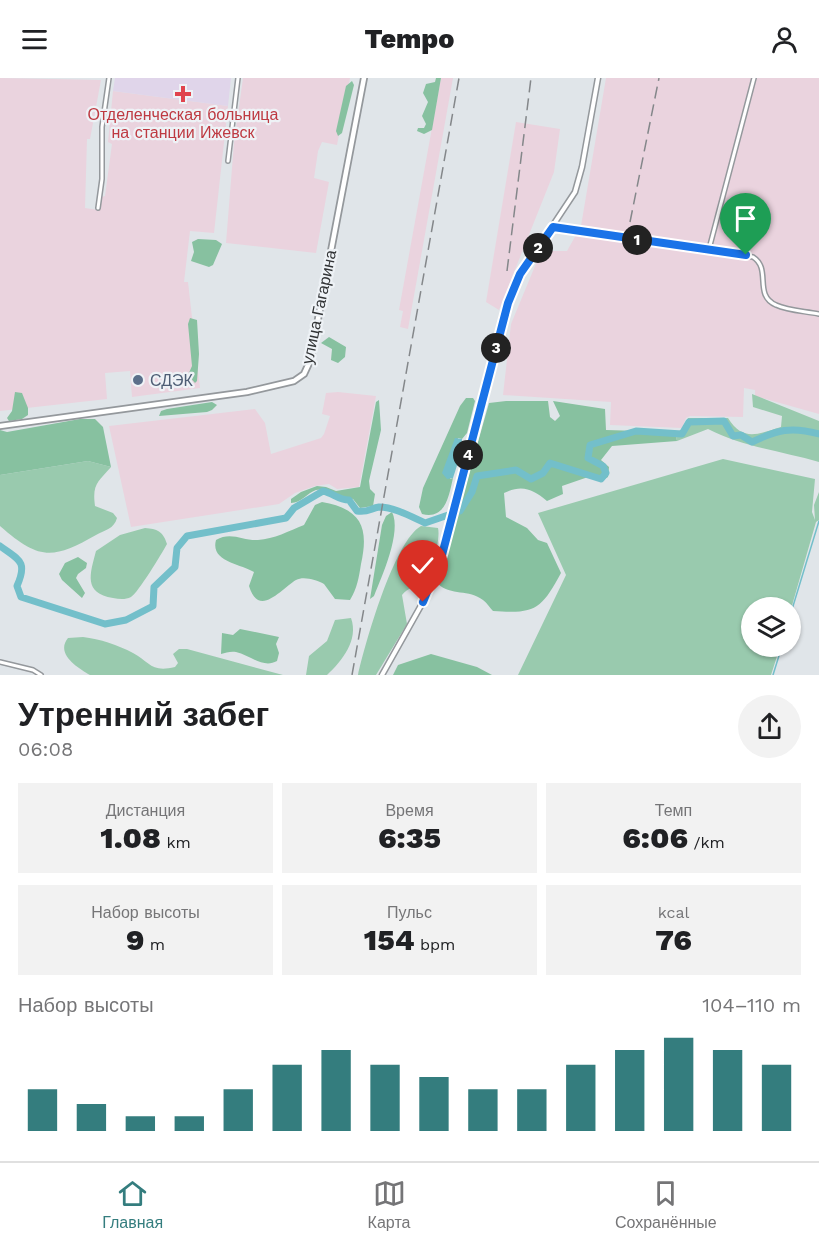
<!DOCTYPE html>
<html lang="ru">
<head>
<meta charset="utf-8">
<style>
	:root { --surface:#fff; --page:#f2f2f2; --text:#202124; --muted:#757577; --line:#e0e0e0; --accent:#347d7e }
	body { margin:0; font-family:"Work Sans",sans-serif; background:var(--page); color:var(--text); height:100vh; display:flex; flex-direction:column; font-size:22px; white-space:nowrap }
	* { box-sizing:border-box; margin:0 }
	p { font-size:20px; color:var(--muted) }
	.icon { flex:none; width:33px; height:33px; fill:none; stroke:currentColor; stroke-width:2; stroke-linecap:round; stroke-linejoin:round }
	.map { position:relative; height:597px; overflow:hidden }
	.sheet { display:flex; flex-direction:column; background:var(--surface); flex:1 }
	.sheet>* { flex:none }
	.fabs { position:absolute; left:741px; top:519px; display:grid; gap:12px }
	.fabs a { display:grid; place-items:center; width:60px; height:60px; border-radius:50%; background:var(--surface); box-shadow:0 2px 4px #0004; font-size:30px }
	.pin { position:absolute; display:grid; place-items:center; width:51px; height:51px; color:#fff; margin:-62px -26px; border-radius:50% 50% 50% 0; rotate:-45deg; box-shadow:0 0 6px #0007 }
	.pin .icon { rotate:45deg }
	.km { position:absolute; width:30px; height:30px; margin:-15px; border-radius:50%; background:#222; color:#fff; font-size:16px; line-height:30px; text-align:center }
	.round { display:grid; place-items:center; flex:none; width:63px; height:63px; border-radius:32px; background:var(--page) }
	.overview { display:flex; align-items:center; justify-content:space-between; height:102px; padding:0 18px }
	h1 { font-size:33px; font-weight:800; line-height:45px }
	.metrics { display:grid; grid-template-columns:repeat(3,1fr); gap:9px; height:102px; padding:6px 18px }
	.metrics div { display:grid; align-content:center; border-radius:0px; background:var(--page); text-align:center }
	.metrics b { font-size:30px; font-weight:800 }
	.metrics small { font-size:16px; font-weight:400 }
	.metrics p { font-size:16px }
	.chart { height:168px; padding:12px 18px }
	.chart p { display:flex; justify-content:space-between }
	.chart svg { width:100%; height:108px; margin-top:6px; stroke:var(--accent); stroke-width:6 }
	header { display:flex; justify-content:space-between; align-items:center; height:78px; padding:0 18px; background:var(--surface); font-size:27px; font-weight:800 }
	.tabs { display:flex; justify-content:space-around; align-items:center; height:84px; border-top:2px solid var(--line); background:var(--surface); font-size:16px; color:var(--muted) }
	.tabs a { display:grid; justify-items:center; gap:3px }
	.tabs .active { color:var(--accent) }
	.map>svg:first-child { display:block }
</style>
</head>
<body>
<header><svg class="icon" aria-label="menu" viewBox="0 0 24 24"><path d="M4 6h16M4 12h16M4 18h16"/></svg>Tempo<svg class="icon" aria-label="person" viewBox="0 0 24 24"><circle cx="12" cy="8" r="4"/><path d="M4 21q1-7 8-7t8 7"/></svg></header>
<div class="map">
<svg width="819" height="597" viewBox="0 0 819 597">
	<rect width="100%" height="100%" fill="#e0e5e9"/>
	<g fill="#ead3de">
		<path d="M0,0L101,2L90,61H87L85,130L98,132H100L101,119L105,118L112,66L108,64L113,13L228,28L214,155L190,153L184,204H188L200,310L132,319L130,293L105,295L107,321L0,333Z"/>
		<path d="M243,0H350L337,67L322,64L318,73L314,100L329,104L316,175L226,165L234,65Z"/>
		<path d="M441,0H453L408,251L400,249L403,233L399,232Z"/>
		<path d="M606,0H819V336L755,318V312L744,310L743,339L690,338L686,340L682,350L610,347L611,324L503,317L511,246L540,176L543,173H567L581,148Z"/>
		<path d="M516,44L560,51L554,94L499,232L486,224Z"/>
		<path d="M338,314L376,318L359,409L337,411L329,406L315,408L295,415L279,426L131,449L109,348L255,331L265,345L271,376L321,360L324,356L330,338L322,336L326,315Z"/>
	</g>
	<path fill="#e0d5ea" d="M115,0H231L228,28L113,13Z"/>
	<g fill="#99caae">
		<path d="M752,316L819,343V384C781,373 743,369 708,351L677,363L675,354L682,352L688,340H728C743,364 758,356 781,349L782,338L753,329Z"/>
		<path d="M723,381L815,401L812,434L815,442L814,427L819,414V442L816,444L791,531L790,530H752V568L780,569L771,597H518L566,497L538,435Z"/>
		<path d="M88,383L111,389C98,404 92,406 95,428L113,435L117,440C114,451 105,452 96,457C52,482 39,482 0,448V397Z"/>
		<path d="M421,448L438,450C441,462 431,496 422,504C415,510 408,509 402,517L407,546L376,597H358C365,566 394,463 421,448Z"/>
		<path d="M145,450C157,451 163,453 167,466C162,475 138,515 131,519C125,522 119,521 113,520C83,515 90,496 96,473L120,457Z"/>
		<path d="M351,540C359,562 342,583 327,597H306L309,578L327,563L335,542Z"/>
		<path d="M83,559C100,561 118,567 133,575C150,584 151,595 175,589L178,585L173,576L179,571H187L283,597H90C78,590 55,576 68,560Z"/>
	</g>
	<g fill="#87c1a0">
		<path d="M436,0H441L432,52L424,56L417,53L418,50H424L426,46L422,38L428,24L423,15L426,6L435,4Z"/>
		<path d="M352,3L354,7L342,55L338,58L336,53L346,8Z"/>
		<path d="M198,161L216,162L222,166L213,187L209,189L191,183L194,174L192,164Z"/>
		<path d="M190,240L197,242L199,276L197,303L195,305L188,297L192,288L188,246Z"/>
		<path d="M329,259L346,269L345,279L338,285L331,282L332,271L321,265Z"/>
		<path d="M15,314L22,315L28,330V337L22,341L9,343L7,340L12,333Z"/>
		<path d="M466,320H473L475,323L467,355L462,361L458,360L450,401L453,400C449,417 446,442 422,436L419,429L423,410L460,328Z"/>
		<path d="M379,322L381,352L369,403L370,411L375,416L373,428L360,430L353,421C340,419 328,409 316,412C307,415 301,425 291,425V421L301,414L317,408L326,409L336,413L360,409L376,324Z"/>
		<path d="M506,323H548L550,339L555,343L560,338L553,323L605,331L606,352L675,354L677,363L612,368L601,382L609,389L608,399L601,403L591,398L562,408L563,416L547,423C533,411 522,406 504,415L506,439L527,450L538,462L547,465L561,495C541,532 535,536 493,533C490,530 487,525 483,522C469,511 451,518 438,506L489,325Z"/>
		<path d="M212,324L217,327L212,332L207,334L159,338L161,333L167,331Z"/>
		<path d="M80,341H95L103,349L111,389L88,383L0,397V352L7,354Z"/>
		<path d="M322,424C362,431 369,450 361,486C359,499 357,511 350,522L335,521L324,506C316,502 304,498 296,502C282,510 259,541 249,508L254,494C241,486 210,484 216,462C231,453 243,463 258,462C274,461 289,453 304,447L315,427Z"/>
		<path d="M392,434C402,454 382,498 374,518L370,521L382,447L386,438Z"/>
		<path d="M78,479L87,485L86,490L78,496L76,500L85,515L82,520L62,502L59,496L65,485Z"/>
		<path d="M240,551L279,559L276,566L279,575L277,583C263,591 250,577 236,574C230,573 226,575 221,576L222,555L233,557Z"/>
		<path d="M431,576L477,589L492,597H393L398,587Z"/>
	</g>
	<path fill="#73bfca" d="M455,360L462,361L461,375L453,400L447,401L442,395Z"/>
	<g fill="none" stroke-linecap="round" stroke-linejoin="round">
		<g stroke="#73bfca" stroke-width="1.5">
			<path d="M790,538L819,443"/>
			<path d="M773,597L782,568"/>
		</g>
		<path stroke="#73bfca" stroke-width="7" d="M0,468C19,482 28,483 17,508L21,519L105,546L126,542L153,528L154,509L175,489L177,470L187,458L286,440L294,430L323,413C333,415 338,422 349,422L357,433C368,435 371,430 379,429C394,429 412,439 425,445L460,433L472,414L477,398L516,392L531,401L543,395L550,385L601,401L606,395L603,388L588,380L590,367L636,353L682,356L689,344L724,343L733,358L741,357L752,364C777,352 791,348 819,356"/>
		<defs>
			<g id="street">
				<path d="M228,83L238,0"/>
				<path d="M98,130L102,101V49L109,0"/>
				<path d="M553,149L753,179C772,191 753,217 776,227C789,233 805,233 819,236"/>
				<path d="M709,171L754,0"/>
				<path d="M0,584L33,592L41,597"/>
			</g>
			<path id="secondary" d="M382,597L423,524L442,477L508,225L520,197L575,114L582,89L598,0"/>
			<path id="primary" d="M0,348L247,314L294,303L304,296L310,283L364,0"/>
		</defs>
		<use href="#street" stroke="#94989c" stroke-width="6"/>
		<use href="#secondary" stroke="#94989c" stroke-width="7"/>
		<use href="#primary" stroke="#94989c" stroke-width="8"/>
		<use href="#street" stroke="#fff" stroke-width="3"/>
		<use href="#secondary" stroke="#fff" stroke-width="4"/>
		<use href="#primary" stroke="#fff" stroke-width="4.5"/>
		<g stroke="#84878a" stroke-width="1.5" stroke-dasharray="12 6" stroke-linecap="butt">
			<path d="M630,144L659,0"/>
			<path d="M507,193L531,0"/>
			<path d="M352,597L459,0"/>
		</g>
	</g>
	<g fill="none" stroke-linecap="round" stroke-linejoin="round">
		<defs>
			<path id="route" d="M423,524L442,477L508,225L520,196L553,149L746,177"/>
		</defs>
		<use href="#route" stroke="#fff" stroke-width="12"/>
		<use href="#route" stroke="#1a73e8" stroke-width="8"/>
	</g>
	<path fill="#e0444e" stroke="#eef2f6" stroke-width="2" d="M180 7h6v6h6v6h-6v6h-6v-6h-6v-6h6z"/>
	<circle fill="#5c6f8a" stroke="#eef2f6" stroke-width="2" cx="138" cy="302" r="6"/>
	<g text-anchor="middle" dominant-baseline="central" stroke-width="4.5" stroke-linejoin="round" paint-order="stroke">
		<g font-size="16" fill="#be3a42" stroke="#eef2f6">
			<text x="183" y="36">Отделенческая больница<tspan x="183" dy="18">на станции Ижевск</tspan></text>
		</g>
		<g font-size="16" fill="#313335" stroke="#eef2f6">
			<text transform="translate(319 229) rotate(-78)">улица Гагарина</text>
		</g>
		<g font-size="16" fill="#4e5e75" stroke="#eef2f6" text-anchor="start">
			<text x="150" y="302">СДЭК</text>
		</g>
	</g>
</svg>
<div class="fabs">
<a><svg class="icon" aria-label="layers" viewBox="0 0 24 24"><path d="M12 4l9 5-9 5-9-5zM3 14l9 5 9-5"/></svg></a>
</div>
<div class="pin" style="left:746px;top:177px;background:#1e9e55"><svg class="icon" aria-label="arrive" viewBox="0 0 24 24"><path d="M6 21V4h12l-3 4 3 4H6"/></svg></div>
<div class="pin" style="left:423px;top:524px;background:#d93025"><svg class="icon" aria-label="check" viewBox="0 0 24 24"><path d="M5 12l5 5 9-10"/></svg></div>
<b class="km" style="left:637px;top:162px">1</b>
<b class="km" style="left:538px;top:170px">2</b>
<b class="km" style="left:496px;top:270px">3</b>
<b class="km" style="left:468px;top:377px">4</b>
</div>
<section class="sheet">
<div class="overview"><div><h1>Утренний забег</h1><p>06:08</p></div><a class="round"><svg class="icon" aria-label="share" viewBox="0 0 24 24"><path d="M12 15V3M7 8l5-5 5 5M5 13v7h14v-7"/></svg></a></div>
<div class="metrics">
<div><p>Дистанция</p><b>1.08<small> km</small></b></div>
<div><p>Время</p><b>6:35</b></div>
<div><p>Темп</p><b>6:06<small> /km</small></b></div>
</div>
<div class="metrics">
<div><p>Набор высоты</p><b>9<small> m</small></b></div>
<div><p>Пульс</p><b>154<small> bpm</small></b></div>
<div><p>kcal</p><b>76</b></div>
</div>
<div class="chart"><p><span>Набор высоты</span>104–110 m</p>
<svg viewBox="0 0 160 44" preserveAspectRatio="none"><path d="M5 44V27M15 44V33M25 44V38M35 44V38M45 44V27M55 44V17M65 44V11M75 44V17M85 44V22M95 44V27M105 44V27M115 44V17M125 44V11M135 44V6M145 44V11M155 44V17"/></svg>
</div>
</section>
<nav class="tabs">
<a class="active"><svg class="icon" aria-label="home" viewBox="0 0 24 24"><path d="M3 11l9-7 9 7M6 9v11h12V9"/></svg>Главная</a>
<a><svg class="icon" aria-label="map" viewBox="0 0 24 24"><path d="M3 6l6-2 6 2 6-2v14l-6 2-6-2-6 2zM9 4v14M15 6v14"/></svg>Карта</a>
<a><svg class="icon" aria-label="saved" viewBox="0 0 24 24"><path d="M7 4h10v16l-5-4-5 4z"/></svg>Сохранённые</a>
</nav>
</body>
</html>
